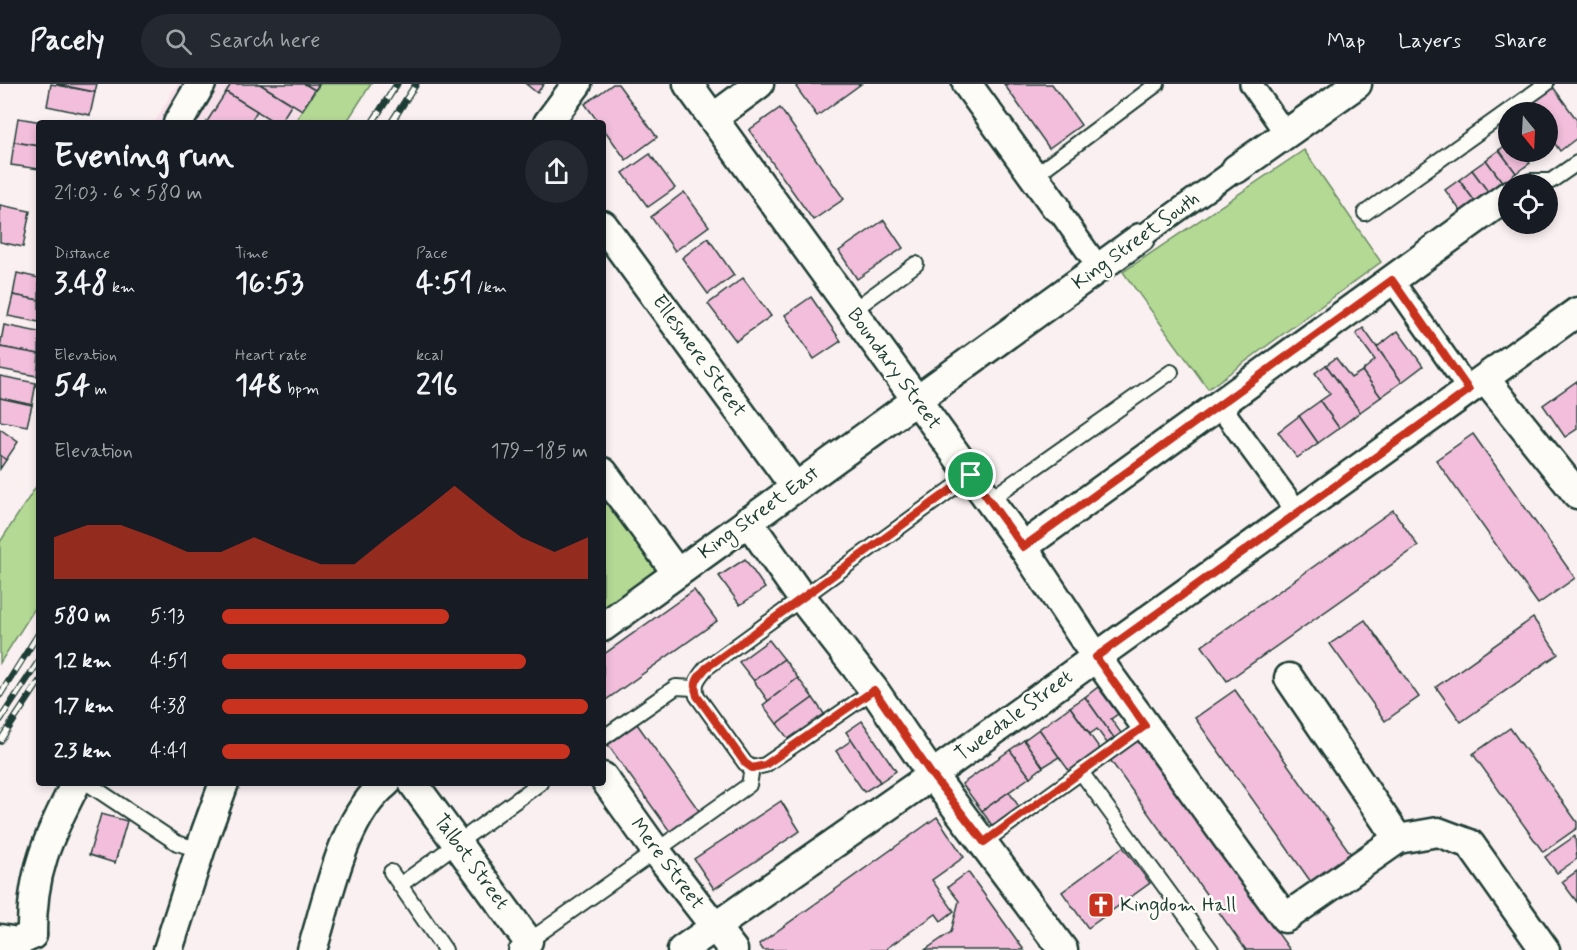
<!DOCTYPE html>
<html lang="en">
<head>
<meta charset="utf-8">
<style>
	:root { --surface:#171b24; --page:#242831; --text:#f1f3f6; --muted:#9ea1a6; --line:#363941; --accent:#c8321e }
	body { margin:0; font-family:Mynerve,sans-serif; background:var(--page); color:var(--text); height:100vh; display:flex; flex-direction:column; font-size:22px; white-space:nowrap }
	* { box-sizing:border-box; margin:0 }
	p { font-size:20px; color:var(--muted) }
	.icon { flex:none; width:33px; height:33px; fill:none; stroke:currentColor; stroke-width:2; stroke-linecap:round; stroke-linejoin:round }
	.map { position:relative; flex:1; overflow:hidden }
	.side { position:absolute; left:36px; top:36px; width:570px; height:666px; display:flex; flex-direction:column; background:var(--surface); border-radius:6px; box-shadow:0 3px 9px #0003 }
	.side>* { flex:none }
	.needle { width:39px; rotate:162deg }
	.tools { position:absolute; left:1498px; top:18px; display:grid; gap:12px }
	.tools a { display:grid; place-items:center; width:60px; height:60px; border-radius:50%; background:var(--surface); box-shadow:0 3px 9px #0003; font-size:30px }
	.pin { position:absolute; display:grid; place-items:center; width:51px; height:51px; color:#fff; margin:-26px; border:3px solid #fff; border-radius:50%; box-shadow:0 2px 6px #0007 }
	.round { display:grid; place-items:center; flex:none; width:63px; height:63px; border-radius:32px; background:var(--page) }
	.summary { display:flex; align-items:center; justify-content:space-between; height:102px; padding:0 18px }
	h1 { font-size:33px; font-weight:800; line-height:45px }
	.figures { display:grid; grid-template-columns:repeat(3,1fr); gap:9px; height:102px; padding:6px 18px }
	.figures div { display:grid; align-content:center }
	.figures b { font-size:30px; font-weight:800 }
	.figures small { font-size:16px; font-weight:400 }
	.figures p { font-size:16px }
	.chart { height:168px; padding:12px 18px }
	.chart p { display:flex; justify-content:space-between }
	.chart svg { width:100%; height:108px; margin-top:6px; fill:var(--accent); opacity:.7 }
	ul { padding:0 18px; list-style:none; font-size:20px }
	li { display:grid; grid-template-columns:96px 72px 1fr; align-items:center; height:45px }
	li i { height:15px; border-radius:8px; background:var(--accent) }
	header { display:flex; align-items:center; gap:36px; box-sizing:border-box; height:84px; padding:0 30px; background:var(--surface); border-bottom:2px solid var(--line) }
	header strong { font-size:28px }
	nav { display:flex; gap:33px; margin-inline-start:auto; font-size:21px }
	.search { width:420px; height:54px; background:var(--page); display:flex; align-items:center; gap:15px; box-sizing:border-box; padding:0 21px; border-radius:33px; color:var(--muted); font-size:22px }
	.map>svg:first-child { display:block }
</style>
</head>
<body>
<header>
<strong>Pacely</strong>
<div class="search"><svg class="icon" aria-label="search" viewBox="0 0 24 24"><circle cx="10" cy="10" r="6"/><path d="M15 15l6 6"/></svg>Search here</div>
<nav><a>Map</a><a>Layers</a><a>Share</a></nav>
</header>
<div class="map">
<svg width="1577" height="866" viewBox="0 0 1577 866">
	<rect width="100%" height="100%" fill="#fbf0f1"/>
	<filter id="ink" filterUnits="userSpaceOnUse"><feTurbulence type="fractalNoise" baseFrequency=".0167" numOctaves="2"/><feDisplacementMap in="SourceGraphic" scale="12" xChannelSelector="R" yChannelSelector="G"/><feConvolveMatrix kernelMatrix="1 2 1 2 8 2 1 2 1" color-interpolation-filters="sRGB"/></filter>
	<g filter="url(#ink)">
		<path fill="#f8e1ea" d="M177,0H320L294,39H154Z"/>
		<g fill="#b4d994" stroke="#6a8b64" stroke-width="1.5">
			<path d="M320,0H371L346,39H294Z"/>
			<path d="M1304,66L1381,178L1208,305L1123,188Z"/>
			<path d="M603,397L670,488L603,538Z"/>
			<path d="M39,398V518L0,579V458Z"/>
		</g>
		<g fill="#f2bedb" stroke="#1f3d34" stroke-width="1.5">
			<path d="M51,0L95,8L90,31L47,22Z"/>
			<path d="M56,0H97L95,8Z"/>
			<path d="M231,0H260L292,20L280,39H276L226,8Z"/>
			<path d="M260,0H305L315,6L302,26Z"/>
			<path d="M305,0H319L315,6Z"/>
			<path d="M526,0H544L537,9Z"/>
			<path d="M613,0H618L657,53L626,76L603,44V39H599L585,20Z"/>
			<path d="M800,0H861L817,32L796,3Z"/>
			<path d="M1004,0H1052L1081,41L1049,64Z"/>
			<path d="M1553,3L1577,36V54L1560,67L1548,50V28H1532L1527,22Z"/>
			<path d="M226,8L257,27L250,39H206Z"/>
			<path d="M780,24L844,115L813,136L749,46Z"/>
			<path d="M18,34L48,39H39V62L14,58Z"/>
			<path d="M14,58L39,62V85L11,81Z"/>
			<path d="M1509,59V68H1521L1530,79L1516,89L1499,66Z"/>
			<path d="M1499,66L1516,89L1503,99L1486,76Z"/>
			<path d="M650,70L675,104L648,123L623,89Z"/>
			<path d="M1486,76L1503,99L1489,109L1472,86Z"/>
			<path d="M1472,86L1489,109L1476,119L1459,96Z"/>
			<path d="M1459,96L1476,119L1462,129L1445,106Z"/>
			<path d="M684,108L709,142L675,167L651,133Z"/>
			<path d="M0,121L30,127L23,163L0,158Z"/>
			<path d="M884,136L903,164L857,195L839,167Z"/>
			<path d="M708,154L734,191L708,210L682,174Z"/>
			<path d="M17,189L39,194V216L13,211Z"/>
			<path d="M743,194L771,232L736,257L708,220Z"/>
			<path d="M13,211L39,216V238L8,232Z"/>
			<path d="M811,213L841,257L814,275L785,231Z"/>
			<path d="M4,241L39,248V270L0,263Z"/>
			<path d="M1363,244L1402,298L1381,313L1362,287L1375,276L1356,250Z"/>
			<path d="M1398,247L1423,282L1402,298L1377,263Z"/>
			<path d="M0,263L39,270L37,292L0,285Z"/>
			<path d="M1336,274L1351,294L1362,287L1381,313L1360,328L1326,281Z"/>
			<path d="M1326,281L1360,328L1339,344L1320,317L1330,310L1315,289Z"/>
			<path d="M0,292L36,299L32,321L0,314Z"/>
			<path d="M1577,297V345L1565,353L1543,321Z"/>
			<path d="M0,314L32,321L27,342L0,337Z"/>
			<path d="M1320,317L1339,344L1318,359L1299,332Z"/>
			<path d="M1299,332L1318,359L1297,374L1278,348Z"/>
			<path d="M0,345L18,358L6,376L0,371Z"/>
			<path d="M1473,350L1575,494L1538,520L1436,376Z"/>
			<path d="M0,371L6,376L0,385Z"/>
			<path d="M1393,426L1418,462L1227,597L1202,562Z"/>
			<path d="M745,475L765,504L740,521L719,492Z"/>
			<path d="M694,506L717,537L603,618V571Z"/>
			<path d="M1533,534L1558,570L1461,638L1436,603Z"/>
			<path d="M1365,536L1419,613L1385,637L1330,560Z"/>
			<path d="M769,556L784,575L754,597L739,578Z"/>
			<path d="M784,575L798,594L768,617L754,597Z"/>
			<path d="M798,594L813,614L777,640L763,621Z"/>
			<path d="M1098,603L1118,630L1111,635L1121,649L1114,654L1085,613Z"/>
			<path d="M1235,606L1351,770L1311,798L1195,634Z"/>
			<path d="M1085,613L1114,654L1107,659L1097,645L1090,650L1070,623Z"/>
			<path d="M813,614L827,634L792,660L777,640Z"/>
			<path d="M1070,623L1103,669L1072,691L1039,645Z"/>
			<path d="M862,637L896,687L880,698L846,648Z"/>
			<path d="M637,640L700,728L671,749L608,661Z"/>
			<path d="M1510,644L1577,738V744L1543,768L1473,670Z"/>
			<path d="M1039,645L1059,673L1043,683L1024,656Z"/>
			<path d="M1137,653L1290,866H1246L1108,673Z"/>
			<path d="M852,656L880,698L864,708L836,667Z"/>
			<path d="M1024,656L1043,683L1030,693L1010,666Z"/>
			<path d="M1010,666L1030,693L982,727L962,700Z"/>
			<path d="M1009,708L1022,727L995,746L982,727Z"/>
			<path d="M781,717L800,747L714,805L694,775Z"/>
			<path d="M101,730L127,737L115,779L89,771Z"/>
			<path d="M937,733L964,773L932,796L954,827L941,837L936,830L887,864L888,866H763L759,860Z"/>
			<path d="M1575,752L1577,775L1557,789L1545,773Z"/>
			<path d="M1123,763L1150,799L1088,844L1062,808Z"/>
			<path d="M1577,787V818L1562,798Z"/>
			<path d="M968,788L1024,866H925L951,848L959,817L948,803Z"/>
		</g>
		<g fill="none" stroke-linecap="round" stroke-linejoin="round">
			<defs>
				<g id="service">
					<path d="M1034,92L1157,0"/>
					<path d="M1530,97H1551L1577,79"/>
					<path d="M1365,129L1546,0"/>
					<path d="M852,227L916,180"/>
					<path d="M989,416L1171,288"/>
					<path d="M874,606L765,681L752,684L745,679L697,612C693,599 698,594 706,584L971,391"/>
					<path d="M603,654L676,603L694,604"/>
					<path d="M1081,688L1211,866"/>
					<path d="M87,699L177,759L200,766"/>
					<path d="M984,758L1145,642"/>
					<path d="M391,788L445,866"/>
					<path d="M400,801L540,699"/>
					<path d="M516,866L749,701L752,684"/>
				</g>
				<g id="pedestrian">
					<path d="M1251,0L1286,50"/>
					<path d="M1056,123L1099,184"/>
					<path d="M1140,154L1236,85"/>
					<path d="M1392,196L1469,306"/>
					<path d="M1219,321L1298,429"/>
				</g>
				<g id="minor">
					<path d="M688,0L1023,463L1096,573L1285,834L1398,755L1438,748L1470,760L1545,866"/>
					<path d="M967,0L1056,123"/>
					<path d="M713,34L759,0"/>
					<path d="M178,39L201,0"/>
					<path d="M548,39L577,0"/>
					<path d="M1236,85L1357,0"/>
					<path d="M603,141L795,403"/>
					<path d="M1485,295L1577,410"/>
					<path d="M603,388L677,489"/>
					<path d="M748,437L802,514L874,606L932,691L1063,866"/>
					<path d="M1023,463L1509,111"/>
					<path d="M603,543L1140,154"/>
					<path d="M1289,594L1398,755"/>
					<path d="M603,693L656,767L733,866"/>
					<path d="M413,699L528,857"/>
					<path d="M32,851C31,789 48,753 76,699"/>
					<path d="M0,855L17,858L32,851"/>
					<path d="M168,866L206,748L224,699"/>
					<path d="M312,866C329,813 342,734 386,699"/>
					<path d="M682,866L932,691L1577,228"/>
				</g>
			</defs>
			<use href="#service" stroke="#1f3d34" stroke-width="18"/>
			<use href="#pedestrian" stroke="#1f3d34" stroke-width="26"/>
			<use href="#minor" stroke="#1f3d34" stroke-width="33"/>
			<use href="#service" stroke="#fdfcf7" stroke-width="14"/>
			<use href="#pedestrian" stroke="#fdfcf7" stroke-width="21"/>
			<use href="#minor" stroke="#fdfcf7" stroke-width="28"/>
			<defs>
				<g id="rail">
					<path d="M372,39L397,0"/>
					<path d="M391,39L416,0"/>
					<path d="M0,611L39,549"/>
					<path d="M0,636L39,577"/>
					<path d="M0,657L39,598"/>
				</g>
			</defs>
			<use href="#rail" stroke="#1f3d34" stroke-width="7"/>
			<use href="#rail" stroke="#fdfcf7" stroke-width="4.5" stroke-dasharray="14" stroke-linecap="butt"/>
		</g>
	</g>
	<g fill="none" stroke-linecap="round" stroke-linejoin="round" filter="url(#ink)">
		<defs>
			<path id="route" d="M1392,196L1469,306L1096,573L1145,642L984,758L932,691L874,606L765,681L752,684L745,679L697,612C693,599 697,594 706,584L971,391L1023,463Z"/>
		</defs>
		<use href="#route" stroke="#fff" stroke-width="12"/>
		<use href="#route" stroke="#c8321e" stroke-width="8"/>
	</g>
	<defs>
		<symbol id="church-square" viewBox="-11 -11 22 22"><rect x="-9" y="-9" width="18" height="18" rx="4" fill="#c8321e" stroke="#fdfcf7"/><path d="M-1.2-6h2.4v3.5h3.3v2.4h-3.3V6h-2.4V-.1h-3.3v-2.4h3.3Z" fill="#fff"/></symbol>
	</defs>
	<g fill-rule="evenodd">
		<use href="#church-square" x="1086" y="806" width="30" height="30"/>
	</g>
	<g text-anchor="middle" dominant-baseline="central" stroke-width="5" stroke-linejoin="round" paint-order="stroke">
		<g font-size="20" fill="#1f3d34" stroke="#fdfcf7">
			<text transform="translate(1136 157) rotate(-36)">King Street South</text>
			<text transform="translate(699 272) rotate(54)">Ellesmere Street</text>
			<text transform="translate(894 285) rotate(54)">Boundary Street</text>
			<text transform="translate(759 429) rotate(-36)">King Street East</text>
			<text transform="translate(1014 632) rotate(-36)">Tweedale Street</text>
			<text transform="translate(471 778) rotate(54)">Talbot Street</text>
			<text transform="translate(667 780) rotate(53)">Mere Street</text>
		</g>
		<g font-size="20" fill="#1f3d34" stroke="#fdfcf7" text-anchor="start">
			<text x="1120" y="821">Kingdom Hall</text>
		</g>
	</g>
</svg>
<div class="tools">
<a><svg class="needle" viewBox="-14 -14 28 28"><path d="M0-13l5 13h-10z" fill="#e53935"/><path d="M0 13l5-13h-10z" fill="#9ea1a6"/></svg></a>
<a><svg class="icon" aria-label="locate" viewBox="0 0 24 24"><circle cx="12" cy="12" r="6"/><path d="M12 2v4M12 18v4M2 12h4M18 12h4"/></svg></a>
</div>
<div class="pin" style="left:971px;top:391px;background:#1e9e55"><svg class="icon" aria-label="arrive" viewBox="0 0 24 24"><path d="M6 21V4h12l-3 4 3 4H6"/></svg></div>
<section class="side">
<div class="summary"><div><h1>Evening run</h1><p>21:03 · 6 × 580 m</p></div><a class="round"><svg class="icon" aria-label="share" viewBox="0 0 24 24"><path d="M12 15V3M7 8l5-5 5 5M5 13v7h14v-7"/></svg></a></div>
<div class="figures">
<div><p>Distance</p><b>3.48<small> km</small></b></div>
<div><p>Time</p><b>16:53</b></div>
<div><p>Pace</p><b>4:51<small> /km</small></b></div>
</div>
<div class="figures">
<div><p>Elevation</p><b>54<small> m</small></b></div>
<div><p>Heart rate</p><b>148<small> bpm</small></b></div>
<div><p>kcal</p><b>216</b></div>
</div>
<div class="chart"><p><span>Elevation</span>179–185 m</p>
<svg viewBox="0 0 160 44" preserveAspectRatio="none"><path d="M0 44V27L10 22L20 22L30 27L40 33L50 33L60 27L70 33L80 38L90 38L100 27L110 17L120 6L130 17L140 27L150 33L160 27V44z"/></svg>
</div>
<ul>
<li><b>580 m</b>5:13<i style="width:62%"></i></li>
<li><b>1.2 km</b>4:51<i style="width:83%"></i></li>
<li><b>1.7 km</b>4:38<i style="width:100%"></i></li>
<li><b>2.3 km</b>4:41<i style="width:95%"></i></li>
</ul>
</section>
</div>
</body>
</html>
